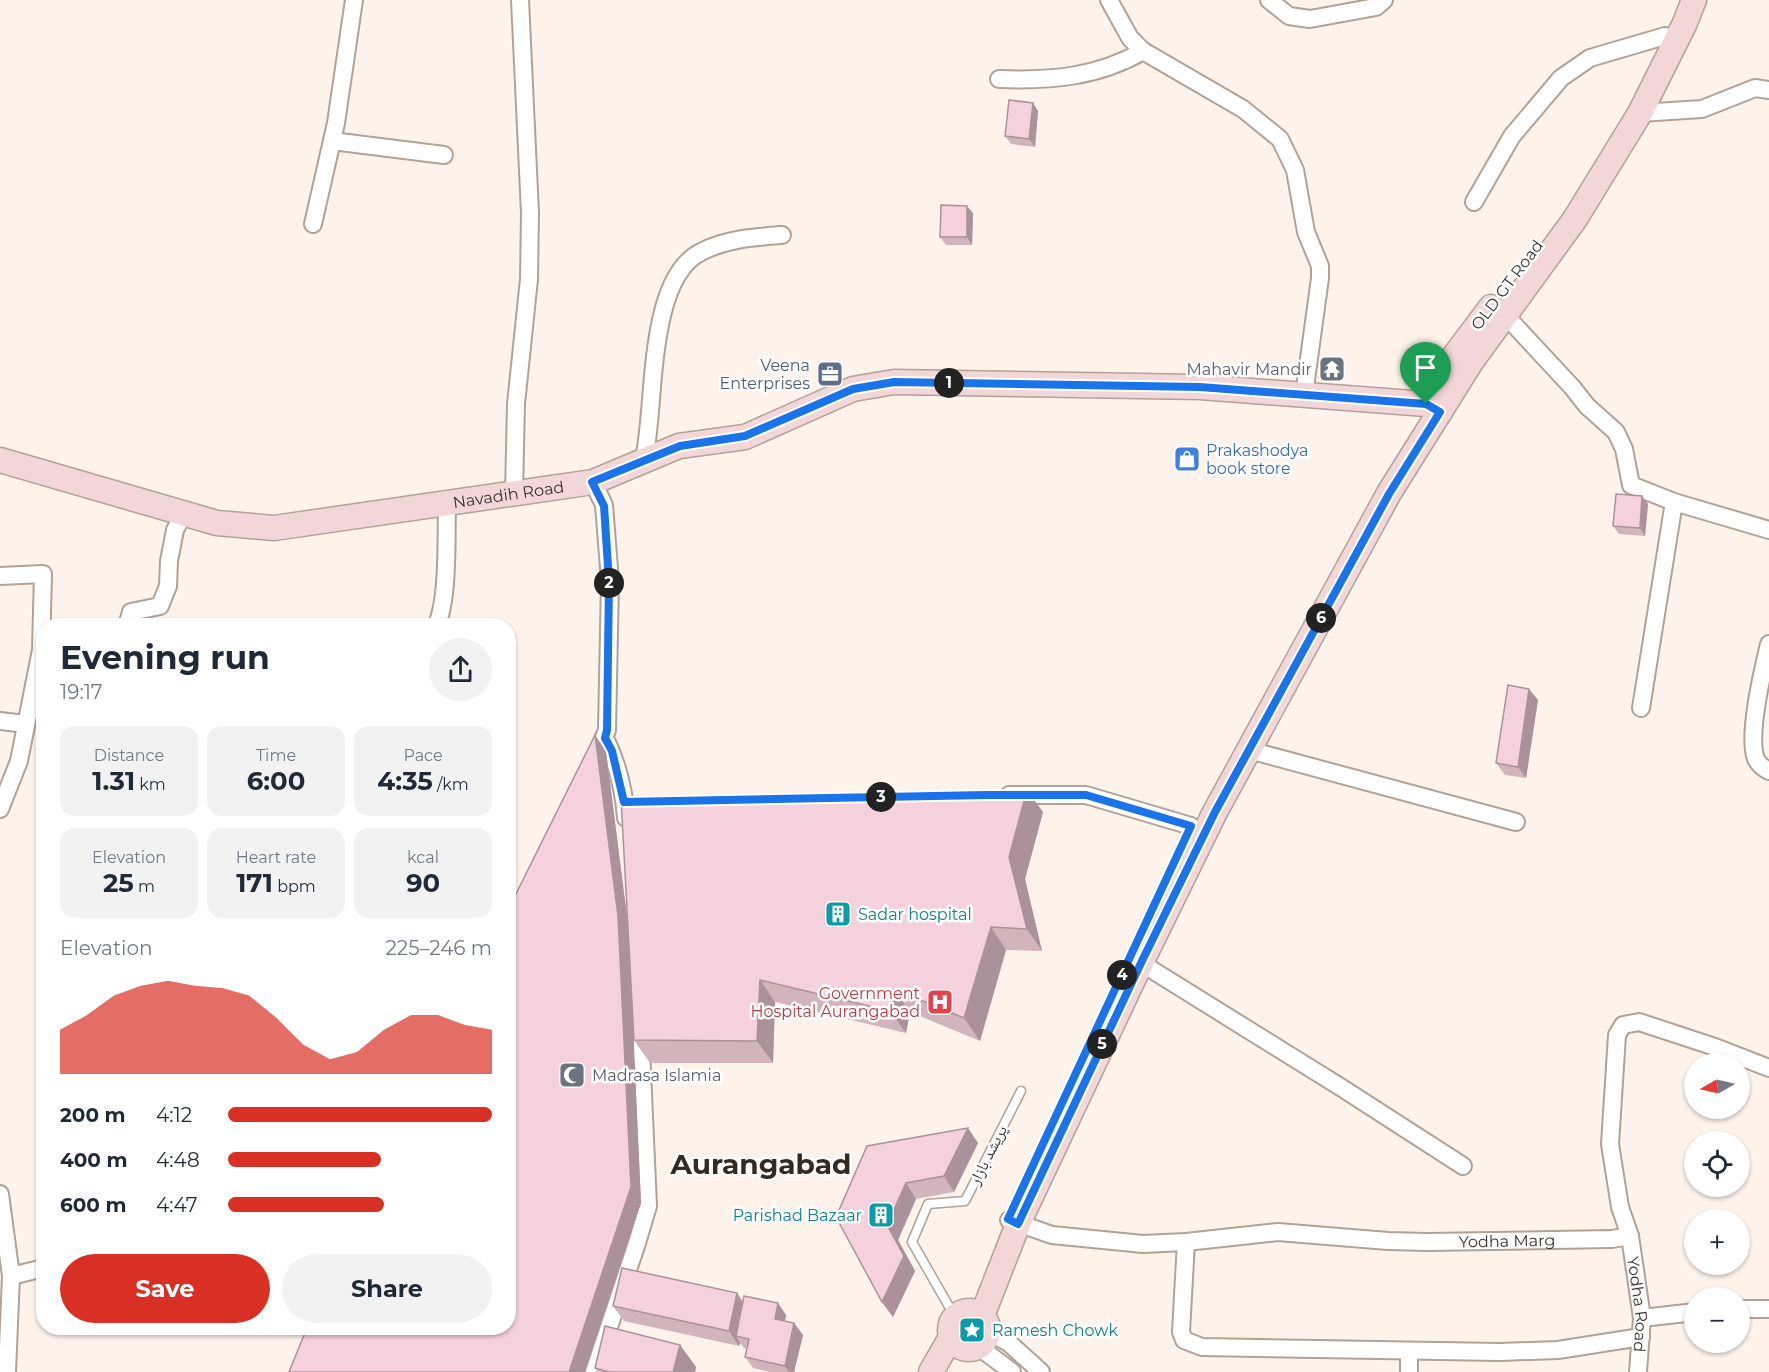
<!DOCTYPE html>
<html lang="en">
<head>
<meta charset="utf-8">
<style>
	:root { --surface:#fff; --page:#f2f2f3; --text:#1f2937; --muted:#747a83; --accent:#d93025 }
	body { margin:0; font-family:Montserrat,"Noto Naskh Arabic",sans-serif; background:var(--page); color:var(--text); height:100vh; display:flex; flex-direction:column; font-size:22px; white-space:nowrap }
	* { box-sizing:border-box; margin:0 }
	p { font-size:20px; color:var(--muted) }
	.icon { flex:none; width:33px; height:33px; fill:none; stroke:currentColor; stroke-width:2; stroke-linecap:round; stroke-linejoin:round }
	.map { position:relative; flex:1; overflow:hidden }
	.side { position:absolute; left:36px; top:618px; width:480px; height:717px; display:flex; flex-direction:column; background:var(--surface); border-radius:24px; box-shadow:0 2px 4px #0004 }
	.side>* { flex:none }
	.needle { width:39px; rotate:261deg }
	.fabs { position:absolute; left:1684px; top:1053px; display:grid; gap:12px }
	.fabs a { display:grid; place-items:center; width:66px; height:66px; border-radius:50%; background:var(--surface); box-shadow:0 2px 4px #0004; font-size:30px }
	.pin { position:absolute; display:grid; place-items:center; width:51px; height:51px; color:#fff; margin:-62px -26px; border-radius:50% 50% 50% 0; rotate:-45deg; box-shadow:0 0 6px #0007 }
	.pin .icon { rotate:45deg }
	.km { position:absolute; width:30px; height:30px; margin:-15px; border-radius:50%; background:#222; color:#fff; font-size:16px; line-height:30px; text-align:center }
	.round { display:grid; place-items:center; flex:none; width:63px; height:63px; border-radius:32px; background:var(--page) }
	.headline { display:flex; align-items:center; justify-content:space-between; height:102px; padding:0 24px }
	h1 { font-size:33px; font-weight:700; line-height:45px }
	.stats { display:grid; grid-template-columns:repeat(3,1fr); gap:9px; height:102px; padding:6px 24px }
	.stats div { display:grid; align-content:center; border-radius:15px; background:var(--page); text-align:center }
	.stats b { font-size:26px; font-weight:700 }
	.stats small { font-size:16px; font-weight:400 }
	.stats p { font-size:16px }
	.chart { height:168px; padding:12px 24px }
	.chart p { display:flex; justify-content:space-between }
	.chart svg { width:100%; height:108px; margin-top:6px; fill:var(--accent); opacity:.7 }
	.action { display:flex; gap:12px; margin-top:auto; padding:12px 24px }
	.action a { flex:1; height:69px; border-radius:36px; background:var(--accent); color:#fff; font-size:24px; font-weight:700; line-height:69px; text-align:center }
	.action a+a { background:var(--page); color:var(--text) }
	ul { padding:0 24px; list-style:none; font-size:20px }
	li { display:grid; grid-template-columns:96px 72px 1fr; align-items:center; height:45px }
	li i { height:15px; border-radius:8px; background:var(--accent) }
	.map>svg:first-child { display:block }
</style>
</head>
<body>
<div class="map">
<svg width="1769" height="1372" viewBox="0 0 1769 1372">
	<rect width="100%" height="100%" fill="#fef3eb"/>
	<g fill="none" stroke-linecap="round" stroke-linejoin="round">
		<defs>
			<path id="service" d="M955,1317L912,1242L928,1204L965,1201L1021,1091"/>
			<g id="minor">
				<path d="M1109,0L1130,38L1143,51L1243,109L1280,139L1295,170L1306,232L1320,266V278L1304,395"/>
				<path d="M1269,0L1289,16L1310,19L1376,7L1384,0"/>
				<path d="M999,79C1051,81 1098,77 1143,51"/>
				<path d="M1640,113L1702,109L1755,88L1769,90"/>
				<path d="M332,141L444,155"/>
				<path d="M1474,202L1512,136L1561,78L1590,58L1665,36"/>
				<path d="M313,224L336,123L354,0"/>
				<path d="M1505,315L1572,387L1587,406L1616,432L1624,449L1631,485L1674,502L1769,530"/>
				<path d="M644,459C656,407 646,279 701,252C726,239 755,237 782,235"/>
				<path d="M593,482L604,505L610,581L607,730L600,747"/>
				<path d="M514,493L516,404L529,279L530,213L520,0"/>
				<path d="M0,576L43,574L41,650L19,761L0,809"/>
				<path d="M127,626L131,612L160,606L168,586L169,561L175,530L184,513"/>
				<path d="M436,626C449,600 446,534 447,503"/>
				<path d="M1769,644C1763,669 1747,736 1756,759C1759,765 1763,768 1769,771"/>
				<path d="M1641,708L1674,502"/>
				<path d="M0,721L26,724"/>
				<path d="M605,738C617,762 624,792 626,818"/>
				<path d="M1249,750L1516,822"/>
				<path d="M1009,795H1086L1191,826"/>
				<path d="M1141,963L1342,1088L1463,1166"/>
				<path d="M0,1194L11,1276"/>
				<path id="s1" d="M1009,1220L1052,1235L1143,1244L1186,1242L1278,1232L1388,1241L1427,1242L1612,1239L1630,1236L1620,1207L1610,1144L1617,1035L1623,1025L1639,1022L1715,1047L1769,1068"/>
				<path id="s2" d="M1630,1236L1642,1318L1638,1372"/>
				<path d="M1186,1242L1181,1332L1184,1340L1202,1347L1500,1352L1558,1350L1641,1337"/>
				<path d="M1740,1309H1769"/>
				<path d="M1642,1318L1695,1312"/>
				<path d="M988,1331L1009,1343L1041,1372"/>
				<path d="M979,1347L1012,1372"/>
				<path d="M1409,1352V1372"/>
				<path d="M7,1372L11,1276L44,1268"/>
				<path d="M594,1372L637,1243L648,1206L640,1026"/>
			</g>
			<g id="secondary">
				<path d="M1430,398L1455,355L1491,307"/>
				<path id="s3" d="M0,460L217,523L274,528L593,482L679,446L745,437L853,389L894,382L1200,387L1426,404L1440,412"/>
				<circle cx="969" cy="1330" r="19"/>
				<path d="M982,1316L1018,1224L1141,963L1215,812L1389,493L1471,362L1575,219L1640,113L1684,25L1694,0"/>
				<path d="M931,1372L951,1337"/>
			</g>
		</defs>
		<use href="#service" stroke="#b2a295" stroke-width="11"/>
		<use href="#minor" stroke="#b2a295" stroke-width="20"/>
		<use href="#secondary" stroke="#b2a295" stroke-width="27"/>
		<use href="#service" stroke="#fff" stroke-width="8"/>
		<use href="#minor" stroke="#fff" stroke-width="16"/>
		<use href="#secondary" stroke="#f2d6d8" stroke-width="24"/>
	</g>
	<g fill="#d2b4bd">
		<path d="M1033,103L1038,111L1035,147L1011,144L1005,136Z"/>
		<path d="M973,213L972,245H946L940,237Z"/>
		<path d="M1642,496L1648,504L1645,536L1619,534L1613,526Z"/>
		<path d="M1538,700L1526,778L1505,775L1496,763Z"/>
		<path d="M606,751L628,927L1043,812L1025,879L1042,951L1006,950L980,1041L910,1012L906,1033L775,1002L773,1063H650L634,1040L630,971L641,1203L585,1372H289Z"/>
		<path d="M978,1143L954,1192L916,1199L898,1240L915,1271L893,1317L882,1302L836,1217Z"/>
		<path d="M737,1293L743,1302L786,1315L785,1321L794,1323L803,1335L794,1372H770L753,1368L745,1357L747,1348H744L740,1343L739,1346L624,1321L613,1306Z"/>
		<path d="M680,1345L696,1367L695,1372H597L595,1368Z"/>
	</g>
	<g fill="#ab929a">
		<path d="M1033,103L1038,111L1035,147L1029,139Z"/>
		<path d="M967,206L973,213L972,245L967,237Z"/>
		<path d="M1642,496L1648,504L1645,536L1640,528Z"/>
		<path d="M1529,689L1538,700L1526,778L1518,767Z"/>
		<path d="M595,735L606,751L629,932L641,1203L585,1372H569Z"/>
		<path d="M1027,790L1043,812L1025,879L1042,951L1027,929L1009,857Z"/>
		<path d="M991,927L1006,950L980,1041L964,1018Z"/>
		<path d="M760,980L775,1002L773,1063L757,1041Z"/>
		<path d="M894,989L910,1012L906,1033L890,1011Z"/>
		<path d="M968,1128L978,1143L954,1192L944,1176Z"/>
		<path d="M906,1183L916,1199L898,1240L915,1271L893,1317L882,1302L887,1225Z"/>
		<path d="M737,1293L747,1309L736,1336L740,1343L739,1346L729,1331Z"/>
		<path d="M778,1303L786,1315L783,1331L775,1319Z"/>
		<path d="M794,1323L803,1335L794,1372H789L785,1366Z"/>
		<path d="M680,1345L696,1367L695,1372H673Z"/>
	</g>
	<g fill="#f4d1dc" stroke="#ab929a" stroke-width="1.5">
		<path d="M1009,100L1033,103L1029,139L1005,136Z"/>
		<path d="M941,205L967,206V237H940Z"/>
		<path d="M1616,494L1642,496L1640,528L1613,526Z"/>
		<path d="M1508,685L1529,689L1518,767L1496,763Z"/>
		<path d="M595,735L618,916L631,1187L569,1372H289L307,1328H508V910Z"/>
		<path d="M1027,790L1009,857L1027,929L991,927L964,1018L894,989L890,1011L760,980L757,1041L634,1040L621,798Z"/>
		<path d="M968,1128L944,1176L906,1183L887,1225L904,1256L882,1302L836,1217L867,1146Z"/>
		<path d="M622,1268L737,1293L729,1331L613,1306Z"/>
		<path d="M744,1296L778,1303L775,1319L794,1323L785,1366L745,1357L749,1339L736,1336Z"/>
		<path d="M605,1326L680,1345L673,1372H609L595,1368Z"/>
	</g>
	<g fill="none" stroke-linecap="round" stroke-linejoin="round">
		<defs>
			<path id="route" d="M894,382L1200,387L1426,404L1440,412L1389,494L1215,812L1141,963L1018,1224L1008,1219L1191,826L1086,795H987L624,802L612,751L605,738L607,730L609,581L604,506L592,482L680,446L745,436L853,389Z"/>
		</defs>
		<use href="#route" stroke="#fff" stroke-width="12"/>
		<use href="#route" stroke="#1a73e8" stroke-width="8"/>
	</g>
	<defs>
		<symbol id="temple-square" viewBox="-11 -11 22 22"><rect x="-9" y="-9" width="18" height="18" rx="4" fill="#6b7280" stroke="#fff"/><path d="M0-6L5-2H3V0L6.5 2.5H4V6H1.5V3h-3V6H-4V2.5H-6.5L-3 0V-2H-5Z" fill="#fff"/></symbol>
		<symbol id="office-square" viewBox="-11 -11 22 22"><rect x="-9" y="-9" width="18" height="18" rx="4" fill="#5c6f8a" stroke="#fff"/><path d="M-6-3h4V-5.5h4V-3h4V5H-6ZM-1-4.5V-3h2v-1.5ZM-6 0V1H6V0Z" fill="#fff"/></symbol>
		<symbol id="shop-square" viewBox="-11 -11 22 22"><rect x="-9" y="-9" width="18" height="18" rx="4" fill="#3f7fe0" stroke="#fff"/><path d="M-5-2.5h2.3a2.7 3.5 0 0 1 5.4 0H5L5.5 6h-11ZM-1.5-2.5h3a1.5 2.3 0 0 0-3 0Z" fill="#fff"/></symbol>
		<symbol id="building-square" viewBox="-11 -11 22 22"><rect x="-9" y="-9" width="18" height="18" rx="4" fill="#0f9aa8" stroke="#fff"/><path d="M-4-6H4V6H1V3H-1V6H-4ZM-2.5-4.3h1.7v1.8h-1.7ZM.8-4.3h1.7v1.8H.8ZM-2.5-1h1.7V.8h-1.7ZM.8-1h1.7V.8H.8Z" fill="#fff"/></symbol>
		<symbol id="hospital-square" viewBox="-11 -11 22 22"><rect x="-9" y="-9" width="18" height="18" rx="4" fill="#e0444e" stroke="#fff"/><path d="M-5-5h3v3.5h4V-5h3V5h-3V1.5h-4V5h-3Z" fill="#fff"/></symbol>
		<symbol id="mosque-square" viewBox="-11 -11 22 22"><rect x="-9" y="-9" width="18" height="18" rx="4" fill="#6b7280" stroke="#fff"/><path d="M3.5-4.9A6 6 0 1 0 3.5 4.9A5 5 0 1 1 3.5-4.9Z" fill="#fff"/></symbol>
		<symbol id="sight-square" viewBox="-11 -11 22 22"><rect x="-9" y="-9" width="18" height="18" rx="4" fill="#0f9aa8" stroke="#fff"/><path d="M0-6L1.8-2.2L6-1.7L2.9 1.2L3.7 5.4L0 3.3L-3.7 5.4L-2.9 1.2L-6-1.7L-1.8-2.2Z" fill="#fff"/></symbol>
	</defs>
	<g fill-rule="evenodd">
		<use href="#temple-square" x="1317" y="354" width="30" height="30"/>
		<use href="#office-square" x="815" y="359" width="30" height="30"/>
		<use href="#shop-square" x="1172" y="444" width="30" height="30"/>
		<use href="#building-square" x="823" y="899" width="30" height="30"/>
		<use href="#hospital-square" x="925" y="987" width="30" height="30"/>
		<use href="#mosque-square" x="557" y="1060" width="30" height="30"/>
		<use href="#building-square" x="866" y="1200" width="30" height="30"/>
		<use href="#sight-square" x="957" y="1315" width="30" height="30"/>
	</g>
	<g text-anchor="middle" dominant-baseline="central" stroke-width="5" stroke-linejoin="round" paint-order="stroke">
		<g font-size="16" fill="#3a332e" stroke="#fff">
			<text transform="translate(1507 285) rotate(-53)">OLD GT Road</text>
			<text stroke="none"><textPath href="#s3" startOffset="520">Navadih Road</textPath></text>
			<text transform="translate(988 1155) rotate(-63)">پریشد بازار</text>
			<text stroke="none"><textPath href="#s1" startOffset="502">Yodha Marg</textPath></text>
			<text stroke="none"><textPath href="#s2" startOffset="69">Yodha Road</textPath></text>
		</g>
		<g font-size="16" fill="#4e5e75" stroke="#fff" text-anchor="end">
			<text x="810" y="365">Veena<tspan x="810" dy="18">Enterprises</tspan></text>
		</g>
		<g font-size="16" fill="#5b616d" stroke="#fff" text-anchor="end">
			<text x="1312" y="369">Mahavir Mandir</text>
			<text x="592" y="1075" text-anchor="start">Madrasa Islamia</text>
		</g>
		<g font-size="16" fill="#366cbe" stroke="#fff" text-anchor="start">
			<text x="1206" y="450">Prakashodya<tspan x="1206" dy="18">book store</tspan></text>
		</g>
		<g font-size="16" fill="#0d838f" stroke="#fff" text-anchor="start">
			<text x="858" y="914">Sadar hospital</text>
			<text x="862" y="1215" text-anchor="end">Parishad Bazaar</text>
			<text x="992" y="1330">Ramesh Chowk</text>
		</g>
		<g font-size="16" fill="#be3a42" stroke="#fff" text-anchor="end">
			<text x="920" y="993">Government<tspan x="920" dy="18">Hospital Aurangabad</tspan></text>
		</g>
		<g font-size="28" font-weight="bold" fill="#36291f" stroke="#fff">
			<text x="761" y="1164">Aurangabad</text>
		</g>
	</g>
</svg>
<div class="fabs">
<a><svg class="needle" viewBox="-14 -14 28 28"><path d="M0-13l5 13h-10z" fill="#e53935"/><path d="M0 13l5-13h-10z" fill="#747a83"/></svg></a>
<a><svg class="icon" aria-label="locate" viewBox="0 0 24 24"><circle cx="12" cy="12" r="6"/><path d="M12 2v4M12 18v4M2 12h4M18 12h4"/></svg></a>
<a>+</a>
<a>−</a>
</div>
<div class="pin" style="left:1426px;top:404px;background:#1e9e55"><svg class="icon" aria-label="arrive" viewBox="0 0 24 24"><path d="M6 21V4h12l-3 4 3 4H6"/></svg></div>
<b class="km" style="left:949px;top:383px">1</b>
<b class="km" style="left:609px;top:583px">2</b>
<b class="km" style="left:881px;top:797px">3</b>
<b class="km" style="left:1122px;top:975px">4</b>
<b class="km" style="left:1102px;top:1044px">5</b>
<b class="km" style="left:1321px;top:618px">6</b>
<section class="side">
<div class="headline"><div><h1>Evening run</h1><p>19:17</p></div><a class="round"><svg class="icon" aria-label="share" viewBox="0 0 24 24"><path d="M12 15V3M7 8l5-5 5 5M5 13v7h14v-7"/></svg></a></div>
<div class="stats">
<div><p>Distance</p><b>1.31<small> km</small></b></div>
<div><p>Time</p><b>6:00</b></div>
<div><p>Pace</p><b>4:35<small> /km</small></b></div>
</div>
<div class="stats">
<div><p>Elevation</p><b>25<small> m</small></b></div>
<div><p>Heart rate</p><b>171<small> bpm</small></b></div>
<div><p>kcal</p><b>90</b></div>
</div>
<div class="chart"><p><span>Elevation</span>225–246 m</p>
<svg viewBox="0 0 160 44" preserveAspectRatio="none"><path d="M0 44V26L10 20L20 12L30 8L40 6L50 8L60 9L70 12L80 21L90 32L100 38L110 35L120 26L130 20L140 20L150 24L160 26V44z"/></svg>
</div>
<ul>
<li><b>200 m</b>4:12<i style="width:100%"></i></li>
<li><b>400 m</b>4:48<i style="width:58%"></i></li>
<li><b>600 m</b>4:47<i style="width:59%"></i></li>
</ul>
<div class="action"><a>Save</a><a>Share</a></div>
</section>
</div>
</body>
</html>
